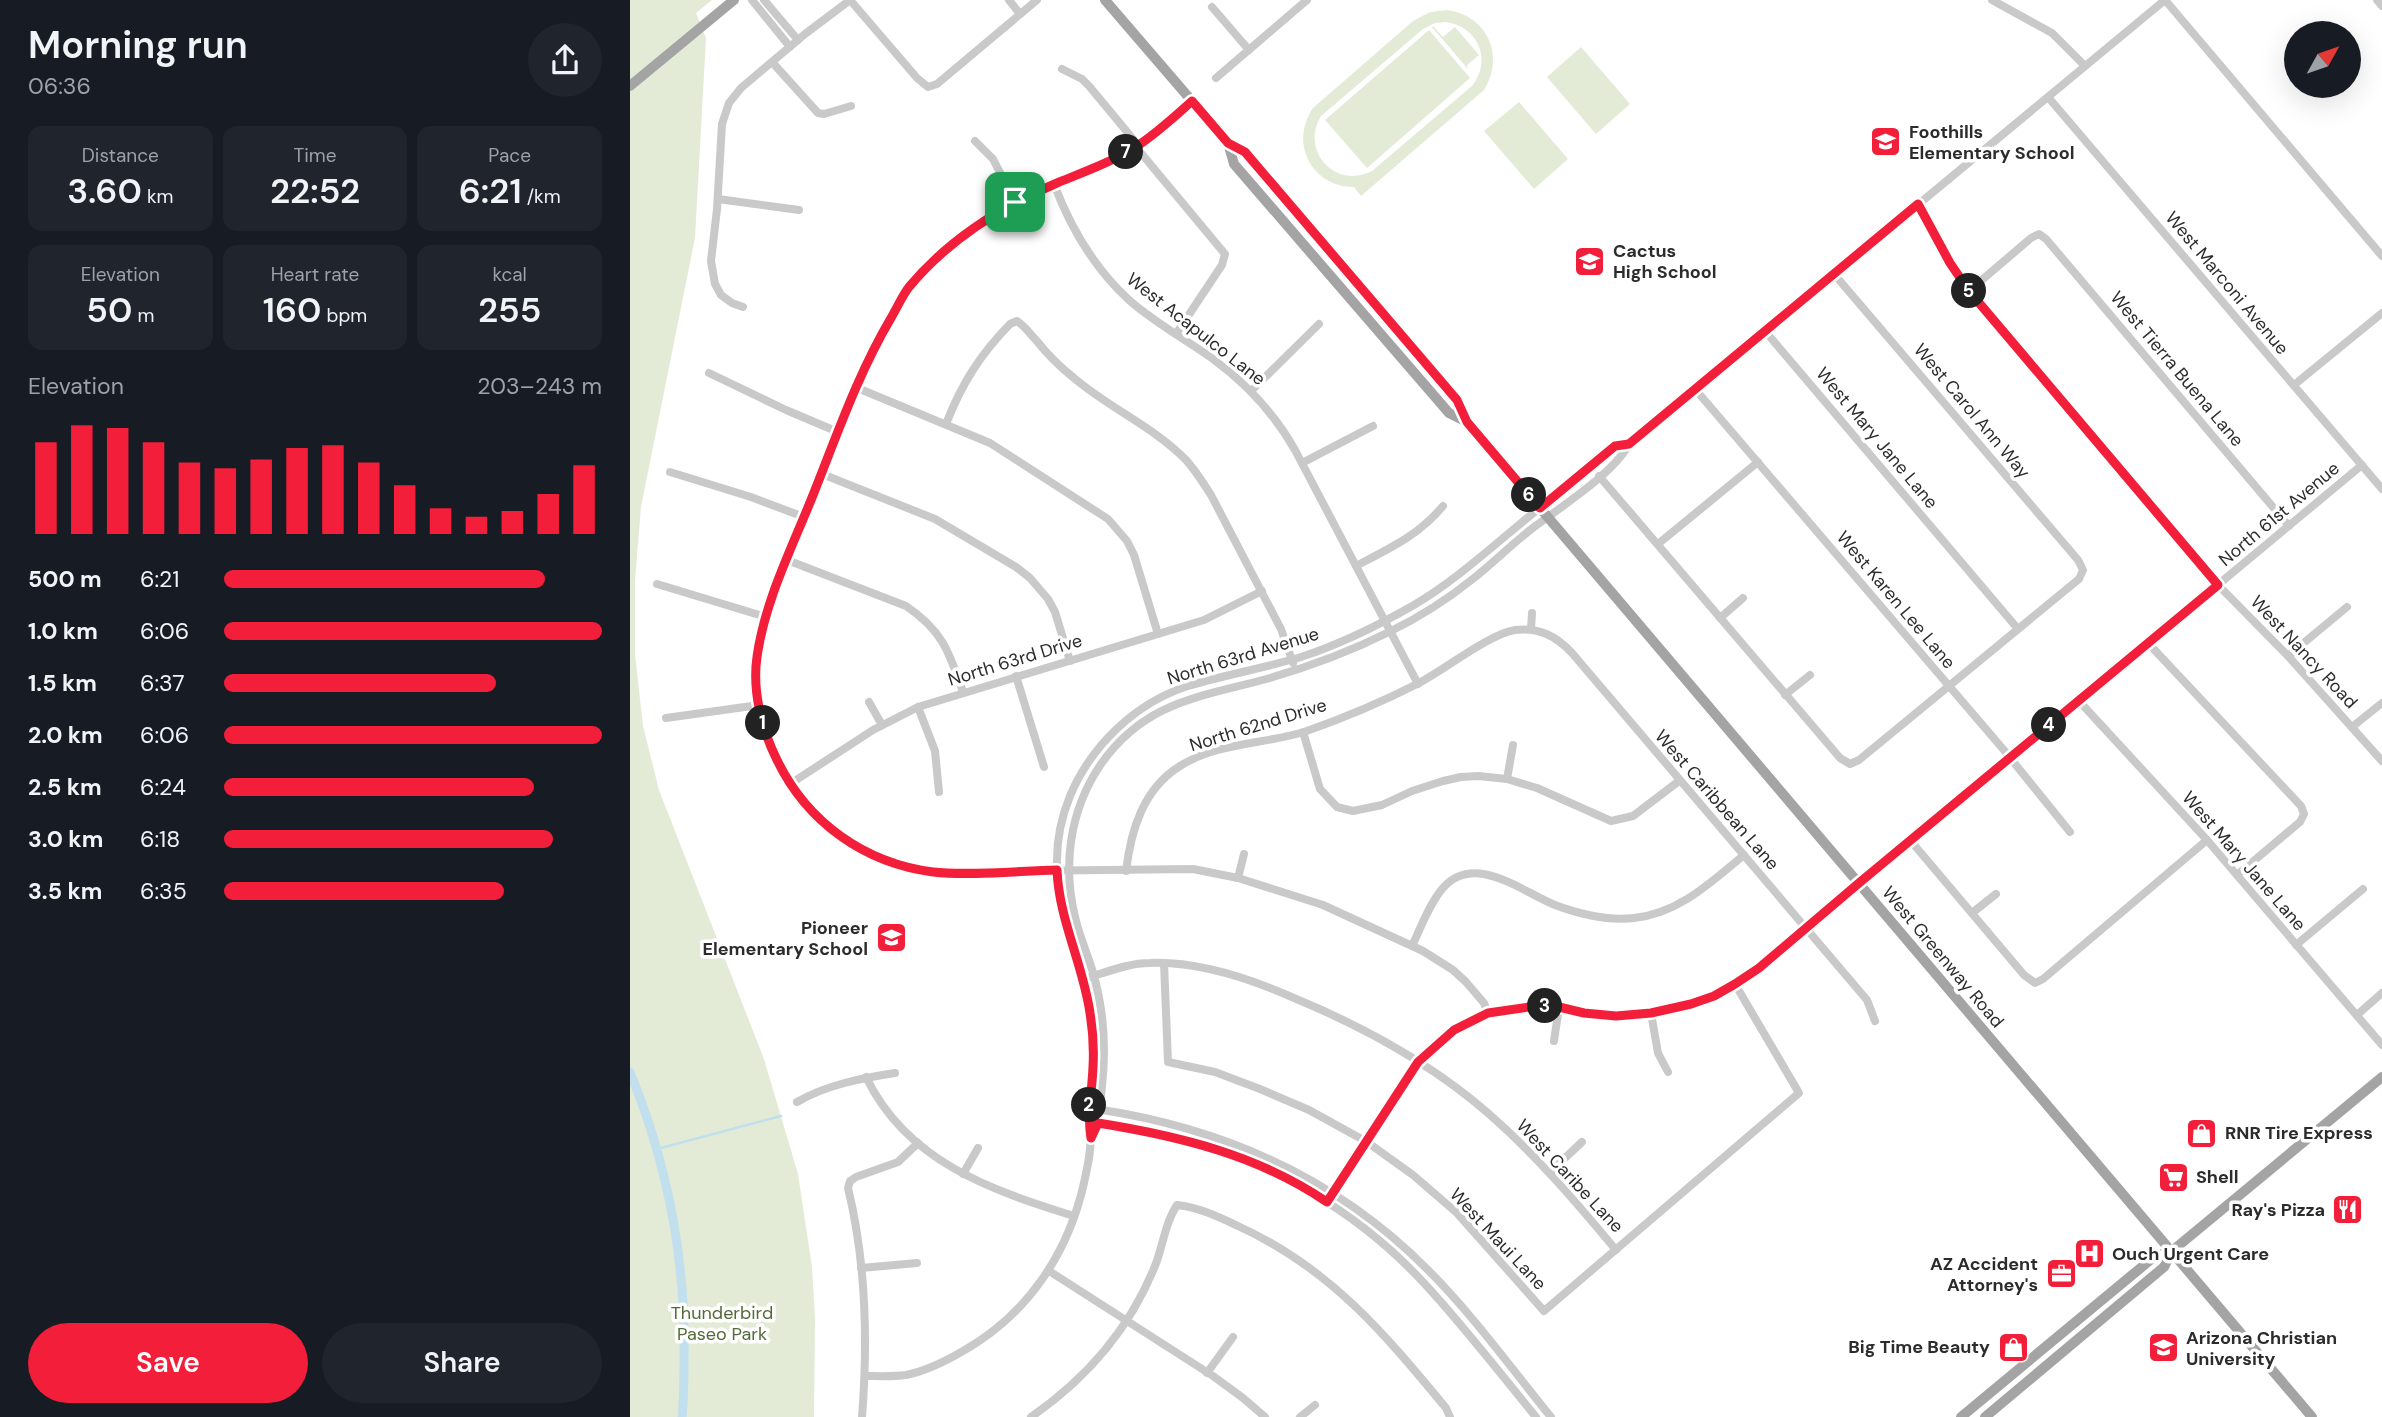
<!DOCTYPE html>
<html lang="en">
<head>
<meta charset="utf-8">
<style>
	:root { --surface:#171b24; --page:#20242c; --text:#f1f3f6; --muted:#9ea1a6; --accent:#f31e39 }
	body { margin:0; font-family:"DM Sans",sans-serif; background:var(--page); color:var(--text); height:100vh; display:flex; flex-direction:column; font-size:26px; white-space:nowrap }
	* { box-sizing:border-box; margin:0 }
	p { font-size:23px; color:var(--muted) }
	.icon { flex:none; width:38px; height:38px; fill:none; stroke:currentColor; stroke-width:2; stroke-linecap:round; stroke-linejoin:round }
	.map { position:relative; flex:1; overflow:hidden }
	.details { display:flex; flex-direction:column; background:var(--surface); width:630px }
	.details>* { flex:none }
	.needle { width:46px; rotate:50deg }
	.fabs { position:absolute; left:1654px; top:21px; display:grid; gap:14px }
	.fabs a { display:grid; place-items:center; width:77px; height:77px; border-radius:50%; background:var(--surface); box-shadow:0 7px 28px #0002; font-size:35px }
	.pin { position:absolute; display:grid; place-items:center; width:60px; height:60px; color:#fff; margin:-30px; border-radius:14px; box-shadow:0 4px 10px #0006 }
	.km { position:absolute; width:35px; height:35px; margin:-18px; border-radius:50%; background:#222; color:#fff; font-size:19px; line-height:35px; text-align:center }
	.round { display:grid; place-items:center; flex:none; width:74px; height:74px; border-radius:37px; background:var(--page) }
	.overview { display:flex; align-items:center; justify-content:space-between; height:119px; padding:0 28px }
	h1 { font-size:38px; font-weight:600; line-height:52px }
	.metrics { display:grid; grid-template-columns:repeat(3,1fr); gap:10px; height:119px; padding:7px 28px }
	.metrics div { display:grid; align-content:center; border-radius:14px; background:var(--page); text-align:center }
	.metrics b { font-size:35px; font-weight:600 }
	.metrics small { font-size:19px; font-weight:400 }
	.metrics p { font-size:19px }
	.chart { height:196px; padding:14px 28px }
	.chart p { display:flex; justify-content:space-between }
	.chart svg { width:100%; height:126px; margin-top:7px; stroke:var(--accent); stroke-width:6 }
	.button { display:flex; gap:14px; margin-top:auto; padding:14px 28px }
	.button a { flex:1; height:80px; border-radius:42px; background:var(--accent); color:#fff; font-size:28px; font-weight:600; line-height:80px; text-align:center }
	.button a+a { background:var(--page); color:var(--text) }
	ul { padding:0 28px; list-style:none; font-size:23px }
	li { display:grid; grid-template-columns:112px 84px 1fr; align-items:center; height:52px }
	li i { height:18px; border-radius:9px; background:var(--accent) }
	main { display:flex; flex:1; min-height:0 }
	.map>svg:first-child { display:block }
</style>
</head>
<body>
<main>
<section class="details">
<div class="overview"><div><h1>Morning run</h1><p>06:36</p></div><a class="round"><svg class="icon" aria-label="share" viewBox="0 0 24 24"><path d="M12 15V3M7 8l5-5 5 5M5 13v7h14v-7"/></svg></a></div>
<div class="metrics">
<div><p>Distance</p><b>3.60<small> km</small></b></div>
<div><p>Time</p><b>22:52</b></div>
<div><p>Pace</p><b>6:21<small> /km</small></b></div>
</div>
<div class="metrics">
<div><p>Elevation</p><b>50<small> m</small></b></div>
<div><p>Heart rate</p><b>160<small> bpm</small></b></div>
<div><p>kcal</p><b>255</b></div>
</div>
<div class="chart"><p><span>Elevation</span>203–243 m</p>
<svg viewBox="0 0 160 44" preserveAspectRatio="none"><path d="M5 44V12M15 44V6M25 44V7M35 44V12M45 44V19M55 44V21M65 44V18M75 44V14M85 44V13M95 44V19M105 44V27M115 44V35M125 44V38M135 44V36M145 44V30M155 44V20"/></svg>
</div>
<ul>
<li><b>500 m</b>6:21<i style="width:85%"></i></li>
<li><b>1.0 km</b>6:06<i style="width:100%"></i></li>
<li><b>1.5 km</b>6:37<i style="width:72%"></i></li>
<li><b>2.0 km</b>6:06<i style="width:100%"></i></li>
<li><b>2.5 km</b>6:24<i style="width:82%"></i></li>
<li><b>3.0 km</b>6:18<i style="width:87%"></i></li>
<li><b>3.5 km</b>6:35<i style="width:74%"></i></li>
</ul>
<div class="button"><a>Save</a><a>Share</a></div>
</section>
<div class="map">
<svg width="1752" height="1417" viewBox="0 0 1752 1417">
	<rect width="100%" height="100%" fill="#fff"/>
	<g fill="#e3ebd7" fill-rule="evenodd">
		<path d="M0,0H82L66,13L76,38L65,238L11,507L5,581V654L13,726L29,790L134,1059L168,1174L182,1267L185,1318L184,1417H0Z"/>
		<path d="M816,10C856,14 876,55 854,90L731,196L724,187C682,187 659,143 683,108L783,21L800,12ZM816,22C848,27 862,59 843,85L742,171C705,190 670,150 691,116L793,29L805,23Z"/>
		<path d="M803,26L813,37L825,27L849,55L837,65L838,69L802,27Z"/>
		<path d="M799,30L840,78L737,168L695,120Z"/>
		<path d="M951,47L1000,104L966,134L917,77Z"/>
		<path d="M889,102L938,159L904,189L854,131Z"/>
	</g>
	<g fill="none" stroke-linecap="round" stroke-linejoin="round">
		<path stroke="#c1dfed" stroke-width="2.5" d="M27,1149L151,1116"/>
		<path stroke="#c1dfed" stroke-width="9" d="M0,1072C37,1163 56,1259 54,1358C54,1378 54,1398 52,1417"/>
		<g stroke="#c9c9c9" stroke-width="8">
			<path d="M122,0L160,47"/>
			<path d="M134,0L168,40"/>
			<path d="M220,0L287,78L298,87L307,84L407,0"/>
			<path d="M379,0L390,14"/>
			<path d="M1362,0L1422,33L1455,66"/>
			<path d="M1535,0L1752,256"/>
			<path d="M1747,0L1752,6"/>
			<path d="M582,7L619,50"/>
			<path d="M142,62L188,113L194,114L221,106"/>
			<path d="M432,69L452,79L459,86L508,145"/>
			<path d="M586,78L677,0"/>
			<path d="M1418,97L1752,489"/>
			<path d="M562,101C534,126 505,149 471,165C435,183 396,195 361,215C330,233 306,260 281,285C273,294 268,306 262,316C235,361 218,408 199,456C182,497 165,538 150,579C140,605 129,632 126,660C120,743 170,823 245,856C264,865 286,869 306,872L563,869L608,878L693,905L793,951L823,970L836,982L854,1003L858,1013"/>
			<path d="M345,141L363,159L385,202"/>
			<path d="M506,147L595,254L592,265L546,334"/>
			<path d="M424,184C441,229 464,268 499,300C525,323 555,339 583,359C617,384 644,413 665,450L788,684"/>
			<path d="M88,199L169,210"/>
			<path d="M1288,204L1320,263L1339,291L1588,585L1658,656L1752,761"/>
			<path d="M1339,291L1401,238L1409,234L1416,239L1659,526"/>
			<path d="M113,307L102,303L91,295L85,284L81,261L87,209L92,124L99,103L111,88L175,34L220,0"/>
			<path d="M1135,331L1388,629"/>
			<path d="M79,373L156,410L208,432"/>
			<path d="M1664,385L1752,313"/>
			<path d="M225,387L360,443L478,519L497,541L504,555L528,634"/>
			<path d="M1065,389L1373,749L1440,832"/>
			<path d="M621,391L689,324"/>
			<path d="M316,424C332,383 350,355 380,324L387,321C396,327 399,333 406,340C417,354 430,367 444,378C479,408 524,427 556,460C566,471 573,483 581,495L651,629L663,663"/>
			<path d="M672,463L743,426"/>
			<path d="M40,472L121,497L174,517"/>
			<path d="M192,474L305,519L386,567L400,578L418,599L425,612L440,661"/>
			<path d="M969,476L1210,758L1220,764L1229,760L1449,579L1453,570L1448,560L1204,274"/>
			<path d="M1028,544L1128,462"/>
			<path d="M157,560L276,606C313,631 319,652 333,692"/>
			<path d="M726,566C760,548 788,536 813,506"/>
			<path d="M27,584L136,617"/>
			<path d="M1090,618L1113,598"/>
			<path d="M901,629L902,613"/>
			<path d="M1518,643L1671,806L1674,814L1670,822L1607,875"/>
			<path d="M1658,656L1717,607"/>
			<path d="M386,676L414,767"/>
			<path d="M1155,695L1180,675"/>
			<path d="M1449,701L1577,840L1752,1045"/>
			<path d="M239,702L252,725"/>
			<path d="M288,707L305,751L309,792"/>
			<path d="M36,718L129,705"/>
			<path d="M1722,727L1752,703"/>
			<path d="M673,732L690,789L707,807L723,811L752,805L782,791L813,781L831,777L848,776L877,779L907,788L981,821L1003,816L1049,781"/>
			<path d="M877,779L883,745"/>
			<path d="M160,784L243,730L288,707L574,620L632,591"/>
			<path d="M1280,840L1394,975L1405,983L1413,979L1577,840"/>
			<path d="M496,871C501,830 513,789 550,766C586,743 634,744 674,732C711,719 752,702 787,684C813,671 859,634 885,630C909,627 926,636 942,653L1237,1000L1245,1021"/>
			<path d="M608,878L614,854"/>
			<path d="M1342,913L1366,894"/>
			<path d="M1666,945L1733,889"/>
			<path d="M782,946C791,927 799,905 812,889C844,851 892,892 925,905C949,914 978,921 1004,918C1049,913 1080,883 1114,855"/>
			<path d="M534,963L538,1062L585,1072L630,1089L679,1110L737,1142L783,1175L827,1213L914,1311L1169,1093L1105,984"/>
			<path d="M453,979C475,973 497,963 520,963C568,961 621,979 664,998C734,1027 802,1064 859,1114C906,1155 946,1202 986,1250"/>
			<path d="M1021,1013L1028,1053L1038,1072"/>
			<path d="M1727,1015L1752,993"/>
			<path d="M924,1041L929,1007"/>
			<path d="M236,1077C277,1162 361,1190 444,1216"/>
			<path d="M167,1102C196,1085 232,1078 265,1073"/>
			<path d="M466,1109C594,1128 707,1178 798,1270C843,1315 881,1368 921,1417"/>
			<path d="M464,1122C493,1127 521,1130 548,1137C642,1162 727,1211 793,1282C833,1325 869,1372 906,1417"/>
			<path d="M461,1137C469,1121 470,1105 472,1086C476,1050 474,1012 464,976C459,958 451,940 446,921C432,867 439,811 471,764C516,700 572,697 640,678C681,666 721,651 759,632C788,618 818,599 844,578C864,562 883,543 904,527C932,506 983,474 999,444L1535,0"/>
			<path d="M920,1172L952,1142"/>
			<path d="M333,1174L348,1148"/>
			<path d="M697,1202L788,1062L808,1042L837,1022L858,1013L906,1006L986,1016L1021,1013L1061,1004L1084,996L1129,968L1229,883L1732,465"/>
			<path d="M231,1268L287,1263"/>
			<path d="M419,1271L583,1376L613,1398L635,1417"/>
			<path d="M577,1373L603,1337"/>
			<path d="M235,1376C248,1376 262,1377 276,1375C296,1371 316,1361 333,1351C397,1315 438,1254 454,1183C457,1168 462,1150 460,1135C460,1125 458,1117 459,1107C461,1082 465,1058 463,1032C455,945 403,887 440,796C461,746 505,703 558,686C595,675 634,668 671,657C711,644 749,625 784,605C818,585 848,559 878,534C913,505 948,475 985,446L999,444"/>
			<path d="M232,1417C238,1341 236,1262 218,1188L220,1181L226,1177L268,1162L288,1143"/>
			<path d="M401,1417C456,1379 500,1328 525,1266C533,1246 535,1223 547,1205C568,1207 589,1217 608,1226C700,1268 753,1332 816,1408L820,1417"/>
			<path d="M670,1417L685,1405"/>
		</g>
		<g stroke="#a4a4a4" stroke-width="10">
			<path d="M475,0L598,143L615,152L827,400L837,422L1682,1417"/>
			<path d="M0,86L104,0"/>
			<path d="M598,143L604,164L819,413L837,422"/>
			<path d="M1331,1417L1525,1256L1542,1251L1752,1077"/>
			<path d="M1355,1417L1534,1267L1542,1251"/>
		</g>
	</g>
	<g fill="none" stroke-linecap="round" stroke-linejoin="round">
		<defs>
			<path id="route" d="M562,101L598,143L615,152L827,400L837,422L910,508L985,446L999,444L1288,204L1320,263L1339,291L1588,585L1229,883L1129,968L1105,984L1084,996L1061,1004L1021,1013L986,1016L954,1013L929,1007L906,1006L858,1013L824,1030L788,1062L697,1202C628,1155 549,1136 468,1123L461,1138C457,1113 462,1092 463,1067C464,1049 463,1031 460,1013C453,964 429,920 427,870C388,871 340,876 303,872C234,863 177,822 147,760C132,730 122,691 127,657C135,599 164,544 185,490C208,432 229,372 261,318C267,308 272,296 279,287C319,239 370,207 427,183C454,172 482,162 507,146C527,133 544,117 562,101Z"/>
		</defs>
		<use href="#route" stroke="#fff" stroke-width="14"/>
		<use href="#route" stroke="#f31e39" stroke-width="9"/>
	</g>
	<defs>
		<symbol id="school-square" viewBox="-11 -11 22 22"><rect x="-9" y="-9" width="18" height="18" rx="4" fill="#f31e39" stroke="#fff"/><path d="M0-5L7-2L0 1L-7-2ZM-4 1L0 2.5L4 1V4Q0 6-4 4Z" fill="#fff"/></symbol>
		<symbol id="shop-square" viewBox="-11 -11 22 22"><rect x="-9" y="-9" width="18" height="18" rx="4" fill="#f31e39" stroke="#fff"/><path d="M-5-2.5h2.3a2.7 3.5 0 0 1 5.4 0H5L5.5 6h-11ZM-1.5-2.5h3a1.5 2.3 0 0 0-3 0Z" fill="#fff"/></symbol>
		<symbol id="supermarket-square" viewBox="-11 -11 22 22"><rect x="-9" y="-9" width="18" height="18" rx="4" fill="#f31e39" stroke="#fff"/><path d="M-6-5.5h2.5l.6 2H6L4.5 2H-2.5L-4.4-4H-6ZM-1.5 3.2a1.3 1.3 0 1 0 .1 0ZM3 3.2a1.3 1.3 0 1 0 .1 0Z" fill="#fff"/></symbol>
		<symbol id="restaurant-square" viewBox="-11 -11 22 22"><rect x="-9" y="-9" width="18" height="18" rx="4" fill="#f31e39" stroke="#fff"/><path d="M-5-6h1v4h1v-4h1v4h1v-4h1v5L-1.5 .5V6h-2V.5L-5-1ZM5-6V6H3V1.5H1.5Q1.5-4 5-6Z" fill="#fff"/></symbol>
		<symbol id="hospital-square" viewBox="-11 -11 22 22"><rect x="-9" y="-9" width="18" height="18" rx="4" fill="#f31e39" stroke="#fff"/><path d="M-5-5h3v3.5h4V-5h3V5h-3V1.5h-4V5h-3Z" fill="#fff"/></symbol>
		<symbol id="office-square" viewBox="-11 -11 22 22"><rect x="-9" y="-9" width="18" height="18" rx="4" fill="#f31e39" stroke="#fff"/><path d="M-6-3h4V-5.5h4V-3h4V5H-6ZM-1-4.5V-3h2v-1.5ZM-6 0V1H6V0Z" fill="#fff"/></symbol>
		<symbol id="university-square" viewBox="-11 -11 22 22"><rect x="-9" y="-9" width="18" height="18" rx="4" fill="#f31e39" stroke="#fff"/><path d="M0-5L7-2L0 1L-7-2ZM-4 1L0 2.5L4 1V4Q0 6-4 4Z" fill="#fff"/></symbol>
	</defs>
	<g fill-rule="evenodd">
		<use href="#school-square" x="1238" y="124" width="35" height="35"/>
		<use href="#school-square" x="942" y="244" width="35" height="35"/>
		<use href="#school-square" x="244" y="920" width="35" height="35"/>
		<use href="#shop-square" x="1554" y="1116" width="35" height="35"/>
		<use href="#supermarket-square" x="1526" y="1160" width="35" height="35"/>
		<use href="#restaurant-square" x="1700" y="1192" width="35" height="35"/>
		<use href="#hospital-square" x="1442" y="1236" width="35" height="35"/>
		<use href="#office-square" x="1414" y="1256" width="35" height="35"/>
		<use href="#shop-square" x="1366" y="1330" width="35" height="35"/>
		<use href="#university-square" x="1516" y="1330" width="35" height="35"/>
	</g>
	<g text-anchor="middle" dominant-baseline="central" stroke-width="7" stroke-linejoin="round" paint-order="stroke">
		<g font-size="18" font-weight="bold" fill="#2c2c2c" stroke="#fff" text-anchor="start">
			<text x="1279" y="132">Foothills<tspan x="1279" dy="21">Elementary School</tspan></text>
			<text x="983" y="251">Cactus<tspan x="983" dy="21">High School</tspan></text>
			<text x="238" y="928" text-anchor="end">Pioneer<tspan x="238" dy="21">Elementary School</tspan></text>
			<text x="1595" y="1133">RNR Tire Express</text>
			<text x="1566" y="1177">Shell</text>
			<text x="1695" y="1210" text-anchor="end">Ray's Pizza</text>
			<text x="1482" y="1254">Ouch Urgent Care</text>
			<text x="1408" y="1264" text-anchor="end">AZ Accident<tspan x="1408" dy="21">Attorney's</tspan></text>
			<text x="1556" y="1338">Arizona Christian<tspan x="1556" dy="21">University</tspan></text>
			<text x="1360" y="1347" text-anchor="end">Big Time Beauty</text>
		</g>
		<g font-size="18" fill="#2c2c2c" stroke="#fff">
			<text transform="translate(1597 283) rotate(50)">West Marconi Avenue</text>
			<text transform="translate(566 329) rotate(38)">West Acapulco Lane</text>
			<text transform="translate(1547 369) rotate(50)">West Tierra Buena Lane</text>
			<text transform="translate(1342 411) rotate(50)">West Carol Ann Way</text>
			<text transform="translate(1247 438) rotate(50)">West Mary Jane Lane</text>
			<text transform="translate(1649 514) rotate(-40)">North 61st Avenue</text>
			<text transform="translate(1266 600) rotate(50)">West Karen Lee Lane</text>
			<text transform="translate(1674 652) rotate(47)">West Nancy Road</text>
			<text transform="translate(613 656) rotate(-17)">North 63rd Avenue</text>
			<text transform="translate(385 660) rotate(-17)">North 63rd Drive</text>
			<text transform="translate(628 725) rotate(-17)">North 62nd Drive</text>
			<text transform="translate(1087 800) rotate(49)">West Caribbean Lane</text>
			<text transform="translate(1614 861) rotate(49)">West Mary Jane Lane</text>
			<text transform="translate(1313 957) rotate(50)">West Greenway Road</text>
			<text transform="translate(940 1176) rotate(47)">West Caribe Lane</text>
			<text transform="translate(868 1239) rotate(47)">West Maui Lane</text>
		</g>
		<g font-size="18" fill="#516a36" stroke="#fff">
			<text x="92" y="1313">Thunderbird<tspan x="92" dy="21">Paseo Park</tspan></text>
		</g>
	</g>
</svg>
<div class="fabs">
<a><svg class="needle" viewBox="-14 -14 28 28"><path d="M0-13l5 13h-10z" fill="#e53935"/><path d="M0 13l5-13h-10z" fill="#9ea1a6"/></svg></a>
</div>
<div class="pin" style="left:385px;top:202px;background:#1e9e55"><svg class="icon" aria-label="arrive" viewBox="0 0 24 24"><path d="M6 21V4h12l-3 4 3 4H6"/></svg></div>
<b class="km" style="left:133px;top:723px">1</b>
<b class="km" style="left:459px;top:1105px">2</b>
<b class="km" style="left:915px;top:1006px">3</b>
<b class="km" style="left:1419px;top:725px">4</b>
<b class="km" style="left:1339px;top:291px">5</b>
<b class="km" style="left:899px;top:495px">6</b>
<b class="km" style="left:496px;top:152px">7</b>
</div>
</main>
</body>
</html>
